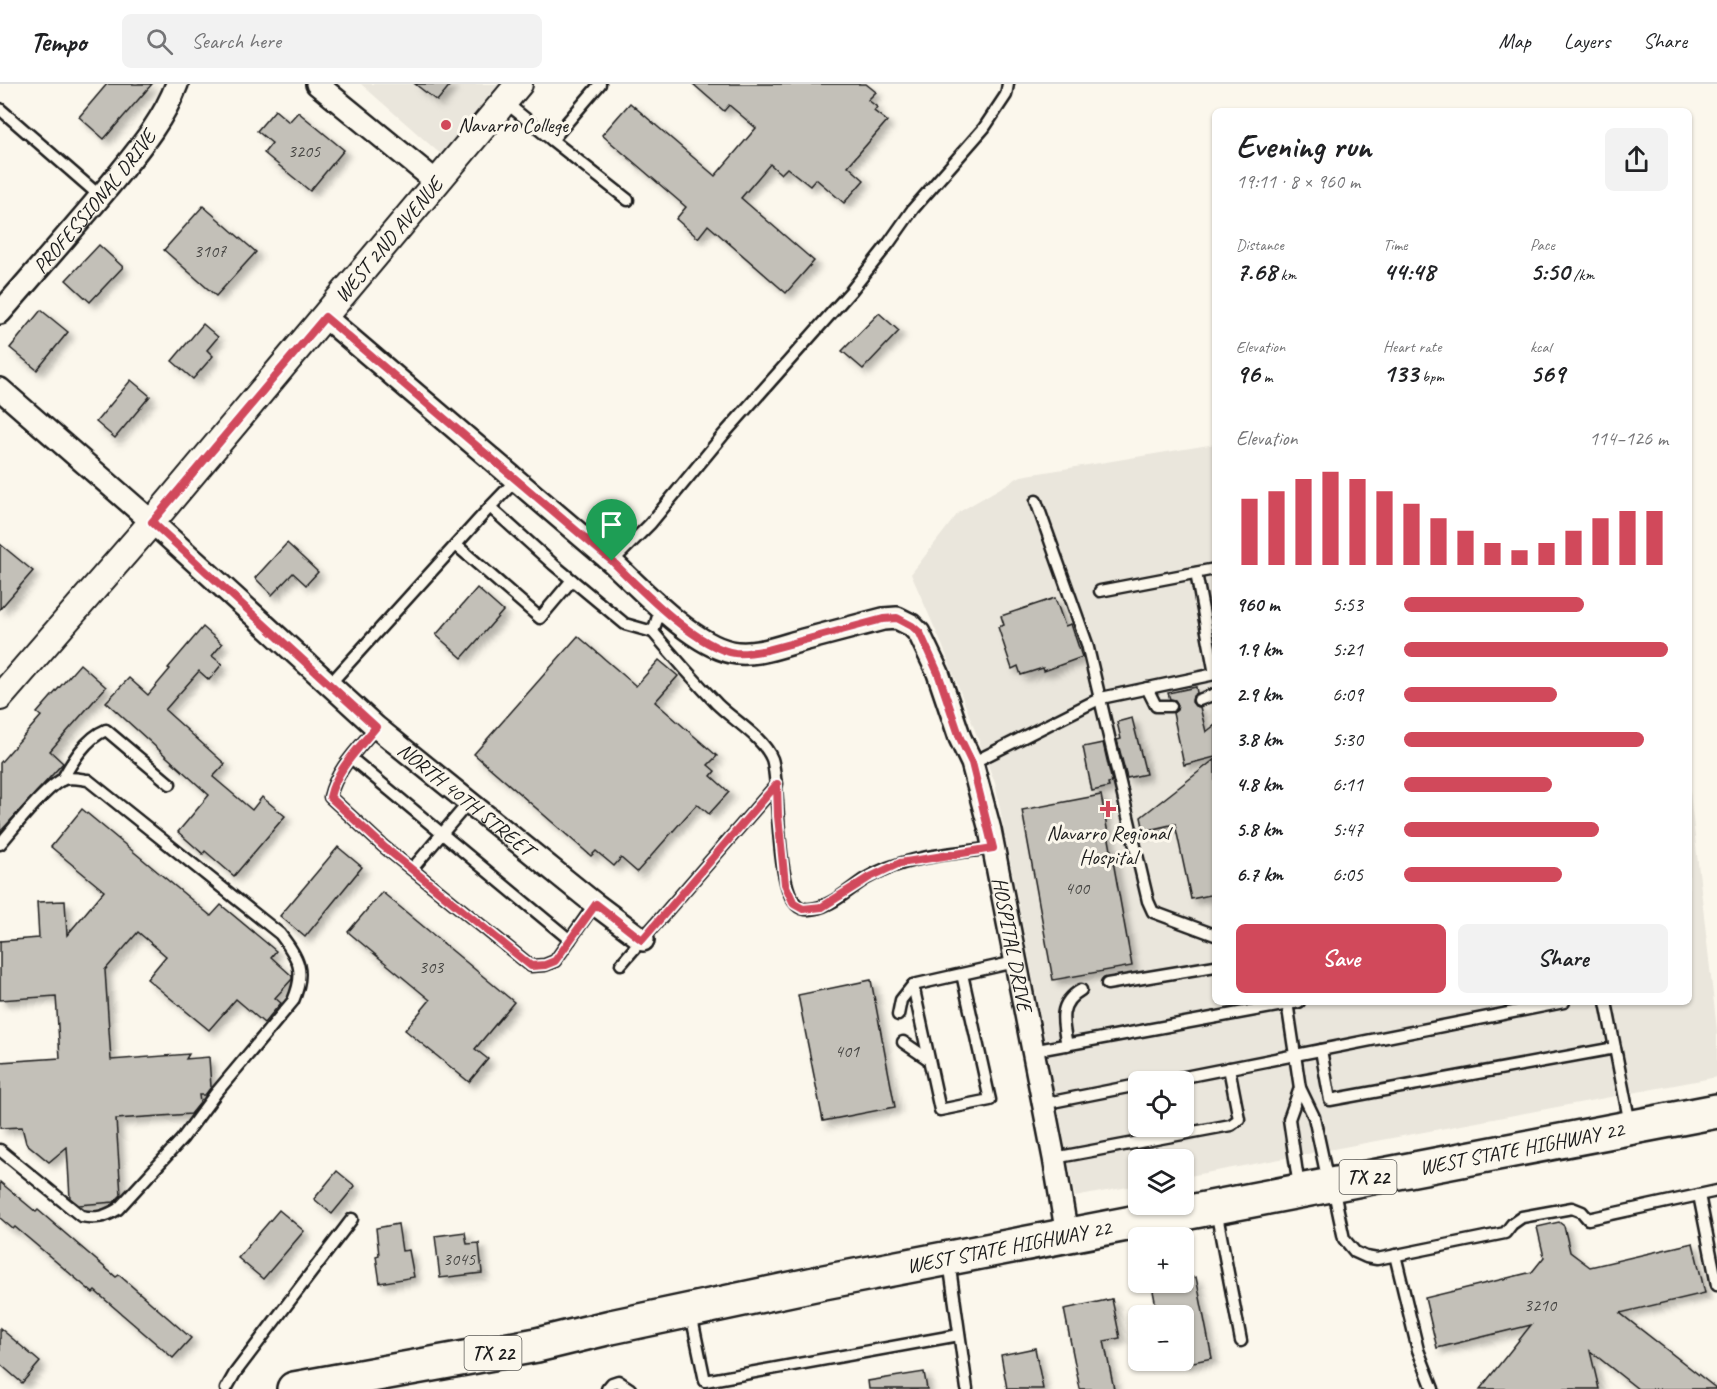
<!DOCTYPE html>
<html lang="en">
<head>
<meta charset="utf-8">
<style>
	:root { --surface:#fff; --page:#f2f2f2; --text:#202124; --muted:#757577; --line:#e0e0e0; --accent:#d1495b }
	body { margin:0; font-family:Caveat,sans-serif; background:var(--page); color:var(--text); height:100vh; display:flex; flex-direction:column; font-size:22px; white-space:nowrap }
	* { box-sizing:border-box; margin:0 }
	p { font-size:20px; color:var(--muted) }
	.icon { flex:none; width:33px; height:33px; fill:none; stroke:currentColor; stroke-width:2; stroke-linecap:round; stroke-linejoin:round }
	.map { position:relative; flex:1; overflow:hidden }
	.sheet { position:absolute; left:1212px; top:24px; width:480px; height:897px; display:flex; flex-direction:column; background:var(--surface); border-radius:9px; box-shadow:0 2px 4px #0004 }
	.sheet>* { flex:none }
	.buttons { position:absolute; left:1128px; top:987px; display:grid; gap:12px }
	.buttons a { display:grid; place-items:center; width:66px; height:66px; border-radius:9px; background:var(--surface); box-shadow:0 2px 4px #0004; font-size:30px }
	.pin { position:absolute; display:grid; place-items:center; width:51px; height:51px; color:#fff; margin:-62px -26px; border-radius:50% 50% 50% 0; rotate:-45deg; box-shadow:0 0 6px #0007 }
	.pin .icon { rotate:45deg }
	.round { display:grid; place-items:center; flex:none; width:63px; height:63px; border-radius:9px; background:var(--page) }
	.summary { display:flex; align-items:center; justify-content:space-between; height:102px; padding:0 24px }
	h1 { font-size:33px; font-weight:600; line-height:45px }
	.stats { display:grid; grid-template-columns:repeat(3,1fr); gap:9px; height:102px; padding:6px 24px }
	.stats div { display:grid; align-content:center }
	.stats b { font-size:26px; font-weight:600 }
	.stats small { font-size:16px; font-weight:400 }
	.stats p { font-size:16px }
	.chart { height:168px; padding:12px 24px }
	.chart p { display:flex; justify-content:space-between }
	.chart svg { width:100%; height:108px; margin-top:6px; stroke:var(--accent); stroke-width:6 }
	.cta { display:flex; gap:12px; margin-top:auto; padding:12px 24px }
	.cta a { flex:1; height:69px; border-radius:9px; background:var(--accent); color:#fff; font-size:24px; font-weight:600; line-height:69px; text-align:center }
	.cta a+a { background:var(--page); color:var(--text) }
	ul { padding:0 24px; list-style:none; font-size:20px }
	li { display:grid; grid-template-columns:96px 72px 1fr; align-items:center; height:45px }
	li i { height:15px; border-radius:8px; background:var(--accent) }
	header { display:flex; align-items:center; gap:36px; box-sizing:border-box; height:84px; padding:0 30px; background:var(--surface); border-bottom:2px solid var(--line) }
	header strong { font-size:28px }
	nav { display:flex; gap:33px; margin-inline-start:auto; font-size:21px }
	.search { width:420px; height:54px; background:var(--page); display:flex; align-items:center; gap:15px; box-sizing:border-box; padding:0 21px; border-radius:9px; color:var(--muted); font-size:22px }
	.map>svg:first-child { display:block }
</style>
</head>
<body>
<header>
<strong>Tempo</strong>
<div class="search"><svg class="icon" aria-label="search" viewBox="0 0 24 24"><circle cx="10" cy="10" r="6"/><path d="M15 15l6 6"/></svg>Search here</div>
<nav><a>Map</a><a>Layers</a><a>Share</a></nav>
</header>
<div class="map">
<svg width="1717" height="1305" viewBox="0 0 1717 1305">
	<defs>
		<filter id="shadow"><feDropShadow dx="5.5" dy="5.5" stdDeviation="3" flood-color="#0004"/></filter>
	</defs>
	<rect width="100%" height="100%" fill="#fbf7ec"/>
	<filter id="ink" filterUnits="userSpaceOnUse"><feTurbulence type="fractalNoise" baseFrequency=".0167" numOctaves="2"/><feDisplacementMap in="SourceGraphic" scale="12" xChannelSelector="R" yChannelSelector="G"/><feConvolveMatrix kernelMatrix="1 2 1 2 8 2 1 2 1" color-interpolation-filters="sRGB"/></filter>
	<g filter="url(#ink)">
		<g fill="#eae6dc" fill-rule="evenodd">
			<path d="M361,0H518L453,81Z"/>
			<path d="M1215,360V918H1689V700L1717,946V993L1184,1093V1076H1138V1101L1075,1113L995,699L943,563L911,490L959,428L1021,392ZM1138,998H1184V1042H1138Z"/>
		</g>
		<g fill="#c3c0b8" stroke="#1c1c1c" stroke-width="1.5" filter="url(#shadow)">
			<path d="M107,0H152L104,55L79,33Z"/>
			<path d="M415,0H451L437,17Z"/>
			<path d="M693,0H866L876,8L868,16L877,23L874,27L887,37L848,82L864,96L844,119L816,95L810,102L787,84L781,90L770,80L741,114L814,177L786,209L708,141L698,154L676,135L686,123L602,51L630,19L715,92L756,44L729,21L724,27Z"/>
			<path d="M275,26L289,38L298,28L344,66L310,107L264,69L272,59L257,47Z"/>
			<path d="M203,122L256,168L216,212L164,166Z"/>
			<path d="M99,161L123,183L90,218L66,196Z"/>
			<path d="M41,226L68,248L37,286L10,264Z"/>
			<path d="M879,229L899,247L863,285L842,267Z"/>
			<path d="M203,240L218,253L207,266L213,272L193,295L172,277Z"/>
			<path d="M131,296L150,312L115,354L96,338Z"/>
			<path d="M287,459L318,488L306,501L293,489L272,511L255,494Z"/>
			<path d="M0,460L33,487L0,525Z"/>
			<path d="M477,504L503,527L462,574L436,551Z"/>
			<path d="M1055,514L1065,542L1071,540L1082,573L1044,587L1043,584L1021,591L1018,582L1012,585L998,543L1004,541L1001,532Z"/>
			<path d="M203,543L222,560L212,572L222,580L209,596L199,587L165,626L225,680L213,693L252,726L262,713L285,732L234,792L205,767L203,770L178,748L209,711L106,618L129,594L148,611L170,585L168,584Z"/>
			<path d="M578,552L636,602L659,576L678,592L655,618L717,672L708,681L715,687L711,692L729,708L709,730L697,720L637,788L621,774L614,782L596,767L591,772L474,670Z"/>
			<path d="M80,580L106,603L50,667L63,679L0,748V679L41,632L37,629Z"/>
			<path d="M1196,603L1197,609L1193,612L1192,618L1195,622L1200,623L1206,648L1215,641V673L1184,681L1173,629L1177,626L1178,621L1175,616L1170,615L1168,609Z"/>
			<path d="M1132,634L1146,690L1127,694L1117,656L1121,655L1117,638Z"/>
			<path d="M1103,659L1112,698L1108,699L1109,703L1092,707L1083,663Z"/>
			<path d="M1215,675V810L1191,815L1175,740L1144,747L1141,733Z"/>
			<path d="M1101,711L1132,882L1053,896L1022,726Z"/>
			<path d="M82,725L211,832L221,821L276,867L271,873L292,892V895L275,914L281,919L264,939L236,915L209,946L147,895L166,872L138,848L105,886L111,976L189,970L186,975L209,973L211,1003L205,1011H199L200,1019L191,1030L116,1035L121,1111L114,1118L79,1121L70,1114L67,1063L49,1078L26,1059L22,1043L0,1044V978L60,974L56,912L0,916V857L39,854L37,818L65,817L67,851L104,807L51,763Z"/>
			<path d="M338,763L362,783L305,853L280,832Z"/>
			<path d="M382,808L514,918L475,965L488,975L469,998L405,946L430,916L348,848Z"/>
			<path d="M871,896L895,1023L823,1037L798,911Z"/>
			<path d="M337,1087L355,1102L332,1130L314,1115Z"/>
			<path d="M0,1098L36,1128L38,1126L116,1193L119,1191L191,1254L173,1274L95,1207L93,1209L15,1143L13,1145L0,1134Z"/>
			<path d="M279,1126L304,1147L263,1195L238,1174Z"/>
			<path d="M1559,1138L1564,1142L1570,1168L1590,1183L1693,1159L1705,1209L1620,1229L1717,1305H1638L1590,1267L1599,1305H1480L1531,1241L1437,1264L1425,1214L1532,1188L1544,1173L1537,1143Z"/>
			<path d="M398,1140L402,1167L409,1166L414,1193L380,1199L376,1172L379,1171L376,1144Z"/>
			<path d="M465,1148L467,1160L479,1159L482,1189L440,1194L435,1152Z"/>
			<path d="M1196,1193L1212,1274L1184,1280V1232H1158L1152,1202L1168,1198H1184V1195Z"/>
			<path d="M1112,1215L1120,1254L1104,1257L1114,1305H1080L1064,1225Z"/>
			<path d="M0,1244L40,1278L22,1299L0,1280Z"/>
			<path d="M1035,1264L1043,1305H1007L1001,1271Z"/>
			<path d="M924,1288L927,1305H869L868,1297Z"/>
		</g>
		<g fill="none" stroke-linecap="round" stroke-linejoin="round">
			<defs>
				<g id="service">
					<path d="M505,18L552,56L600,0"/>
					<path d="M0,25L101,113"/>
					<path d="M552,56L628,116"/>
					<path d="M516,396L490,423L554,481L625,540L653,548"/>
					<path d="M1036,417L1087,560L1148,817L1153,828L1215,851"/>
					<path d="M456,461L540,534L572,496"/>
					<path d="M612,478L650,440L724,350L851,207L889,159L913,125L984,44L1006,11L1008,0"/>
					<path d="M1100,507L1215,485"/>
					<path d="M661,523L653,548C674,573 695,597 717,620C733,636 763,653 772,675C781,700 773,822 805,825C827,827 848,806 865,795C904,772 950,770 993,764"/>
					<path d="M329,601L490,423"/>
					<path d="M1147,604L1156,622H1171"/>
					<path d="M1199,616L1215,610"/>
					<path d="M376,643C359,664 336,686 330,713L383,762L531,882L545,881L555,877L595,820"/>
					<path d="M351,674L570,856"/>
					<path d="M972,679L1101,614L1215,590L1196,489"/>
					<path d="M62,696C72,678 86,654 106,646L170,700"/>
					<path d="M0,760C13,745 48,700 64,695C72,693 80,695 88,696L280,850C299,875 306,887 293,917L216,1009L182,1055L118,1125C105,1133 96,1135 81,1132L0,1066"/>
					<path d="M412,785L469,718"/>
					<path d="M621,880L777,700"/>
					<path d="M962,890L990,1016L940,1026L913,901L1015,878"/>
					<path d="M1107,900L1215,882"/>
					<path d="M1287,918L1300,1004L1314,1033L1328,1098"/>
					<path d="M1606,918L1630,1040"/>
					<path d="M898,931L901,916L913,901"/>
					<path d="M903,958L928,975"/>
					<path d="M1067,961C1062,937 1058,919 1081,906"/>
					<path d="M1321,966L1330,1016L1615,964"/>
					<path d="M1032,967L1299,918"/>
					<path d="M1159,998L1564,918"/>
					<path d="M1042,1020L1138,1001"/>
					<path d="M1054,1074L1231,1041L1239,1035L1229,984"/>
					<path d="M1299,1103L1289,1035L1300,1004"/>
					<path d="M1333,1103L1344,1155L1355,1168L1366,1173L1377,1175L1505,1149L1512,1140L1522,1133L1572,1124L1582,1128L1588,1135L1717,1107"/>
					<path d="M1699,1111L1717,1201"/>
					<path d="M1216,1126L1241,1257"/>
					<path d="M1395,1171L1418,1266L1433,1305"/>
					<path d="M949,1177L967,1305"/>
					<path d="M691,1230L705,1297L959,1251"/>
					<path d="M226,1305L235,1289L352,1135"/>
					<path d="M607,1305L612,1299L618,1297L630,1305"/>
				</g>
				<g id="minor">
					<path d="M317,0L438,99"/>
					<path id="s1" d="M0,229C38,185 77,141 114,96C138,66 163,37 177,0"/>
					<path id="s2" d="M325,233L612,478C641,505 692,560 731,568C755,573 781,562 803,556C830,549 857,542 883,535L897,534L911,541L919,549L938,589L960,654L972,679L990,746L1054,1074L1067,1151"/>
					<path id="s3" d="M0,305L152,438L376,643L595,820L643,856"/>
				</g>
				<g id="tertiary">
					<path id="s4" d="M0,613L152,438L519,0"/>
				</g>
				<g id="primary">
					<path id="s5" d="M294,1305L537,1261L611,1243L824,1198L1717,1027"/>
				</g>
			</defs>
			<use href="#service" stroke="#1c1c1c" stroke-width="15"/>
			<use href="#minor" stroke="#1c1c1c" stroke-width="26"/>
			<use href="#tertiary" stroke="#1c1c1c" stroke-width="30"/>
			<use href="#primary" stroke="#1c1c1c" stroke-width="38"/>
			<use href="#service" stroke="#fbf7ec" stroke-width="10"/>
			<use href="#minor" stroke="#fbf7ec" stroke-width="21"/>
			<use href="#tertiary" stroke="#fbf7ec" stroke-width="26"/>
			<use href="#primary" stroke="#fbf7ec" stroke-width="33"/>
		</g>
	</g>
	<g fill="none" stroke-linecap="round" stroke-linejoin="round" filter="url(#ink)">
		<defs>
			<path id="route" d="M325,233L612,477C639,504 697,564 735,569C746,570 756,568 767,566L883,535L897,534L912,542L920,549L938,589L960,654L972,679L993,764L900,779L868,794L822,823L803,825L794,820L785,800L778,732L777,700L642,856L596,820L555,877L545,881L531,882L383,762L330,713C336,686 359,664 376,643L152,438Z"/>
		</defs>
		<use href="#route" stroke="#fff" stroke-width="12"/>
		<use href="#route" stroke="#d1495b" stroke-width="8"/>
	</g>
	<g fill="#d1495b" stroke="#fbf7ec" stroke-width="2">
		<circle cx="446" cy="41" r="6"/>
		<path d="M1105 716h6v6h6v6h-6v6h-6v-6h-6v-6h6z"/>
	</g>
	<g text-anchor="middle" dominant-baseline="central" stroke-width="6" stroke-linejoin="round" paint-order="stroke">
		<g font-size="18" fill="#464543">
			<text x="304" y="67">3205</text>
			<text x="210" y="167">3107</text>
			<text x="1077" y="804">400</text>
			<text x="431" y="883">303</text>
			<text x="847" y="967">401</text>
			<text x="459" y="1175">3045</text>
			<text x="1540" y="1221">3210</text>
		</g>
		<g fill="#fbf7ec" stroke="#5f5e5a" stroke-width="1.5">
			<rect x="1339.5" y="1076" width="57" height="34" rx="4.5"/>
			<rect x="464.5" y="1252" width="57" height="34" rx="4.5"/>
		</g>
		<g font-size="20" font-weight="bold" fill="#1c1c1c">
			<text x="1368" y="1093">TX 22</text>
			<text x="493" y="1269">TX 22</text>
		</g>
		<g font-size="21" fill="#1c1c1c" stroke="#fbf7ec" text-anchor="start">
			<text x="458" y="41">Navarro College</text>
			<text x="1108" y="749" text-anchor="middle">Navarro Regional<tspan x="1108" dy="24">Hospital</tspan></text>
		</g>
		<g font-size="21" fill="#1c1c1c" stroke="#fbf7ec">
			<text stroke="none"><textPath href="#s1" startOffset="146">PROFESSIONAL DRIVE</textPath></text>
			<text stroke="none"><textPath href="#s4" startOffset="600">WEST 2ND AVENUE</textPath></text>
			<text stroke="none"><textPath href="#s3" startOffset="621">NORTH 40TH STREET</textPath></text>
			<text stroke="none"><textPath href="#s2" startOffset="1052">HOSPITAL DRIVE</textPath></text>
			<text stroke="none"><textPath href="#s5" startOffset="1251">WEST STATE HIGHWAY 22</textPath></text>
			<text stroke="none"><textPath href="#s5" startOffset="729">WEST STATE HIGHWAY 22</textPath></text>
		</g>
	</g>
</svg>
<div class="buttons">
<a><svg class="icon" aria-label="locate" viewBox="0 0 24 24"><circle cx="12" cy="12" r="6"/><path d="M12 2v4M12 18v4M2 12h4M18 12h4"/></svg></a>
<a><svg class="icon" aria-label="layers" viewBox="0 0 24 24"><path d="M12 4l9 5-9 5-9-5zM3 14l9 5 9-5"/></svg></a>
<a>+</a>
<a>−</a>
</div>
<div class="pin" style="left:612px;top:477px;background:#1e9e55"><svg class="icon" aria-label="arrive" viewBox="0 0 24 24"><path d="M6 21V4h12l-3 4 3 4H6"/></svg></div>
<section class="sheet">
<div class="summary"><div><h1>Evening run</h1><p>19:11 · 8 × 960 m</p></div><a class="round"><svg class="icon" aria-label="share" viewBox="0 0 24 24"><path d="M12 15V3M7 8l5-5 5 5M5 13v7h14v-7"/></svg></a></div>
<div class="stats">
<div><p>Distance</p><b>7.68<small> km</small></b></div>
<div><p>Time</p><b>44:48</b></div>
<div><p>Pace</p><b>5:50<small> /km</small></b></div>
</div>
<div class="stats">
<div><p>Elevation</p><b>96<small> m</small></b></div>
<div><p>Heart rate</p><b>133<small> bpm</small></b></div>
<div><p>kcal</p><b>569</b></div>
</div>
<div class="chart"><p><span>Elevation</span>114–126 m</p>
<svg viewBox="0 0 160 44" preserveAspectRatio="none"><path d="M5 44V17M15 44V14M25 44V9M35 44V6M45 44V9M55 44V14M65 44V19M75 44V25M85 44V30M95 44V35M105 44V38M115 44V35M125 44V30M135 44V25M145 44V22M155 44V22"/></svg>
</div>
<ul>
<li><b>960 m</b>5:53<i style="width:68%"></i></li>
<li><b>1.9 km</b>5:21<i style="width:100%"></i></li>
<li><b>2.9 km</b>6:09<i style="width:58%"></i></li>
<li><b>3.8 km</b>5:30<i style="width:91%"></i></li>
<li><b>4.8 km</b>6:11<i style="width:56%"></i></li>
<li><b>5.8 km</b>5:47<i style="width:74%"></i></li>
<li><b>6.7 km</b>6:05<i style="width:60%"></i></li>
</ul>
<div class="cta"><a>Save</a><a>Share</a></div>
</section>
</div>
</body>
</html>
